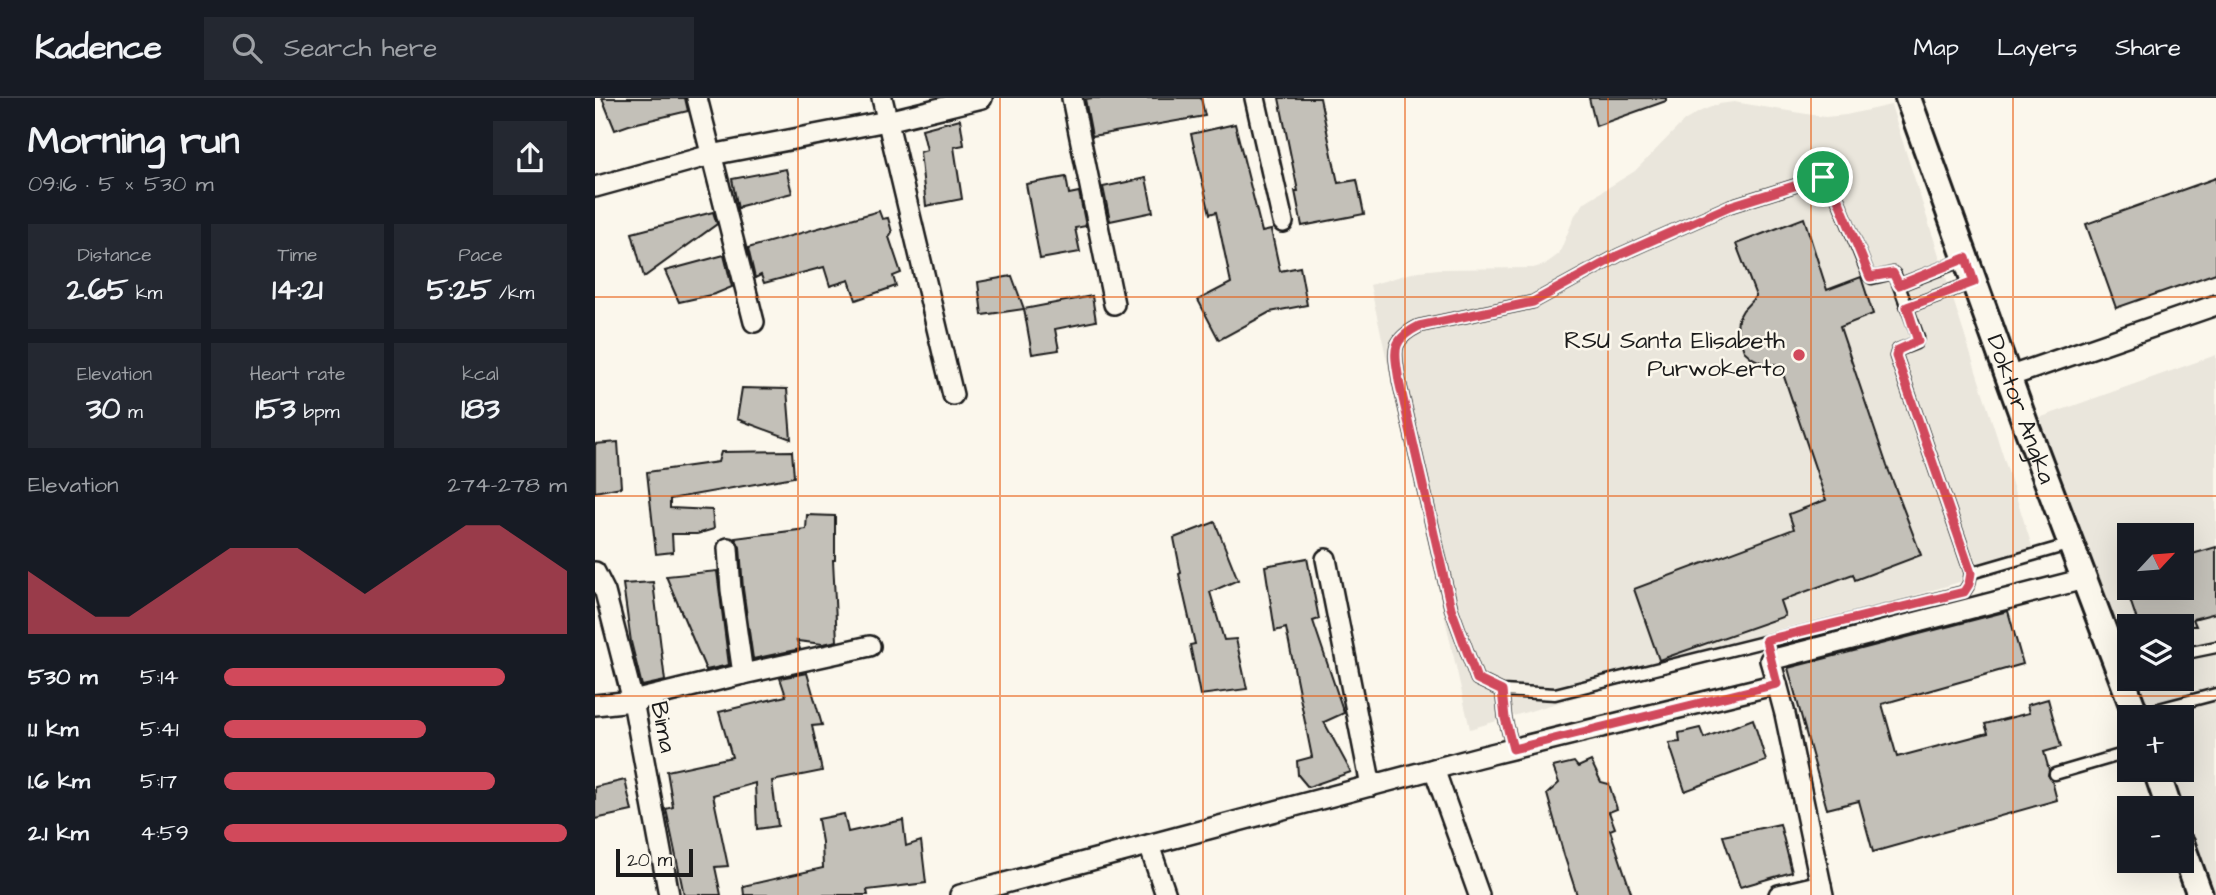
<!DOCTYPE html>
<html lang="en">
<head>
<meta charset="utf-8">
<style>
	:root { --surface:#171b24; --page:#242831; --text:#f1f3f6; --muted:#9ea1a6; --line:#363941; --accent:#d1495b }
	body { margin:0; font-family:"Architects Daughter",sans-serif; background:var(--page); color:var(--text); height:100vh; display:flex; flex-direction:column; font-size:26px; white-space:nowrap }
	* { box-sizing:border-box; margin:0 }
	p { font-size:23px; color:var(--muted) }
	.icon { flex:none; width:38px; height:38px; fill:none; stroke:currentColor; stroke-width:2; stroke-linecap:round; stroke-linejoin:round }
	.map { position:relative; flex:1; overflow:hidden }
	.sheet { display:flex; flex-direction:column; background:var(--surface); width:595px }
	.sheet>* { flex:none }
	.needle { width:46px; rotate:64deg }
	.tools { position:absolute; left:1522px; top:425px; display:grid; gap:14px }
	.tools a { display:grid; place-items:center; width:77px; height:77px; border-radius:0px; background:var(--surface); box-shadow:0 7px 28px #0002; font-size:35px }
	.scale { position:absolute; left:21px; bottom:18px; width:77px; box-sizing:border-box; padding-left:7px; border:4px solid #1c1c1c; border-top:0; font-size:19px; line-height:24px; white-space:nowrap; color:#1c1c1c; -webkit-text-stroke:5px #fbf7ec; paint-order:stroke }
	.pin { position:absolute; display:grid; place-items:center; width:60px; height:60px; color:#fff; margin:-30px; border:4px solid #fff; border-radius:50%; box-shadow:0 2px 7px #0007 }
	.round { display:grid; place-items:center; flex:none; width:74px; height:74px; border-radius:0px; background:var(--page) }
	.head { display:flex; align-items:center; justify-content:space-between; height:119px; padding:0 28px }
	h1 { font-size:38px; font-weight:700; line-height:52px }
	.figures { display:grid; grid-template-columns:repeat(3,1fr); gap:10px; height:119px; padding:7px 28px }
	.figures div { display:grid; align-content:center; border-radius:0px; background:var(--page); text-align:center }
	.figures b { font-size:30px; font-weight:700 }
	.figures small { font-size:19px; font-weight:400 }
	.figures p { font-size:19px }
	.chart { height:196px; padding:14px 28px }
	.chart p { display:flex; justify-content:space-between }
	.chart svg { width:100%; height:126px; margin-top:7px; fill:var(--accent); opacity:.7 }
	ul { padding:0 28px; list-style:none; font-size:23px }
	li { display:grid; grid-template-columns:112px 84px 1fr; align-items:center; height:52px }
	li i { height:18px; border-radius:9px; background:var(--accent) }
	header { display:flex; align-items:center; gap:42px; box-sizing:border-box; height:98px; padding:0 35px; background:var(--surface); border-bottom:2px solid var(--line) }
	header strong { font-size:33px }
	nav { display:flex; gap:38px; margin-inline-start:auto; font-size:24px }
	.search { width:490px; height:63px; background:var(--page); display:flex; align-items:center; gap:18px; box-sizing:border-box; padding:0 24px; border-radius:0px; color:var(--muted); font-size:26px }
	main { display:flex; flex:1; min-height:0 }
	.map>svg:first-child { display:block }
</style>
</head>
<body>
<header>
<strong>Kadence</strong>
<div class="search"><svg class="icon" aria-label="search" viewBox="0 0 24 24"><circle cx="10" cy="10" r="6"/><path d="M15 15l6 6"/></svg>Search here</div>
<nav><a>Map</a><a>Layers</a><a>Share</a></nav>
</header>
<main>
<section class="sheet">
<div class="head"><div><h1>Morning run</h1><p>09:16 · 5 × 530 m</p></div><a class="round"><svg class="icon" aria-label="share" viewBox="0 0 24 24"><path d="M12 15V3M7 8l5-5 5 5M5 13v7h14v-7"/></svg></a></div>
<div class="figures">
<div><p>Distance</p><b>2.65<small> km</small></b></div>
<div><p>Time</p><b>14:21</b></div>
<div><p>Pace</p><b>5:25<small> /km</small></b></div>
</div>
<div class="figures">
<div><p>Elevation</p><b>30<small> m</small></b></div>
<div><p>Heart rate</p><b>153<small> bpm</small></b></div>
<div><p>kcal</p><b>183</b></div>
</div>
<div class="chart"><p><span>Elevation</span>274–278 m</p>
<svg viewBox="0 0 160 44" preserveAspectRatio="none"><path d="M0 44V22L10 30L20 38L30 38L40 30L50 22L60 14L70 14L80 14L90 22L100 30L110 22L120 14L130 6L140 6L150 14L160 22V44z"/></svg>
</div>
<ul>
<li><b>530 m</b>5:14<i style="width:82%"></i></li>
<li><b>1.1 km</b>5:41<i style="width:59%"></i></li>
<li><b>1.6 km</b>5:17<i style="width:79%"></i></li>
<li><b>2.1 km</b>4:59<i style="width:100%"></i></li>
</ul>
</section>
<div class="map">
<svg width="1621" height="797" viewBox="0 0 1621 797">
	<rect width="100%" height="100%" fill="#fbf7ec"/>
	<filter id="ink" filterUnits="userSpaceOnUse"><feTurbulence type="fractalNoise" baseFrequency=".0143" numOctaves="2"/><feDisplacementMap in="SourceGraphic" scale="14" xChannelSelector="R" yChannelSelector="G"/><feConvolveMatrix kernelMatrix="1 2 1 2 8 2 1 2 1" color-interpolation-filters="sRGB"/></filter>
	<g filter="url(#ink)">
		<g fill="#eae6dc" fill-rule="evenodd">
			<path d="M1139,4L1230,19L1251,17L1296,7L1441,461L875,631L775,187L824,173L844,171L938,170L949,167L964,156L980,117L990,104L1040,73L1089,23L1106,13L1124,6Z"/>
			<path d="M1621,257V797H1604L1587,749V710H1573L1560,672H1587V620L1541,619L1430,325ZM1535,438H1587V490H1535ZM1535,528H1587V581H1535Z"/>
		</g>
		<g fill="#c3c0b8" stroke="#1c1c1c" stroke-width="2">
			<path d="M7,0H90L93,13L34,27L20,32Z"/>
			<path d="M498,0H606L610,18L497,38L490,1Z"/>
			<path d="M684,0H725L743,85L762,82L769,116L707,128L700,93H703Z"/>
			<path d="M994,0H1071V3L1001,28Z"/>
			<path d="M365,21L369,47L359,49L367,101L331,108L325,54L332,52L327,31Z"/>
			<path d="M640,26L667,134L676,132L685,173L705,169L712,207L675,214L624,242L603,202L636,185L621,114L615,116L596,36Z"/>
			<path d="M191,71L197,95L146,108L143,111L137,81Z"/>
			<path d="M471,79L474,96L484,94L491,128L480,130L485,154L445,161L431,86Z"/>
			<path d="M551,80L558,114L515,123L508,89Z"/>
			<path d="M1621,80V175L1521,210L1491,126Z"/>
			<path d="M284,113L287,121L293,120L297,134L294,139L306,175L298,178L301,188L261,202L254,182L235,188L229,169L169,185L166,177L160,180L153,150Z"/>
			<path d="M118,114L122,126L49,179L37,135Z"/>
			<path d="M1209,120L1232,192L1266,179L1278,216L1245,229L1292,368L1326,457L1260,482L1258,476L1185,503L1190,518L1064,562L1039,491L1199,431L1194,416L1231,402L1185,267L1167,265L1157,260L1149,253L1142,232L1143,221L1148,212L1161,198L1141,146Z"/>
			<path d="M129,157L137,189L120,196L84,204L70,173Z"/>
			<path d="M417,178L429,211L387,217L383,184Z"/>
			<path d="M497,198L501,223L460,231L464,252L437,256L429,211Z"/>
			<path d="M147,290L192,291L196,341L142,321Z"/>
			<path d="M23,344L26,389L0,394V346Z"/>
			<path d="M197,353L199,379L75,401V410L117,412L119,431L102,436H77L78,454L61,456L52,374L123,364L126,354Z"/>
			<path d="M212,417L240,418V462H238L242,543L228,546L202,543L205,551L158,561L148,491L145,449L140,440L211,431Z"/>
			<path d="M620,424L643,482L615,494L629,542L641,541L652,591L605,597L595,547L600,546L584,476L586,475L579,440Z"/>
			<path d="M1621,449V515L1598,521L1601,528H1544L1531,490H1587V459Z"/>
			<path d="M712,460L724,521L718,523L749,615L729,624L756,674L713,689L703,677L702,663L717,659L691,530L680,533L670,468Z"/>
			<path d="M122,473L134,567L111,572L71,478Z"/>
			<path d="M58,484L70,583L47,588L36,544L28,486Z"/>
			<path d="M1413,513L1428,566L1287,606L1302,659L1393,635L1390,626L1434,615L1432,607L1453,601L1466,649L1449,654L1454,672L1453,677L1457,683L1462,702L1278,754L1264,703L1232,711L1193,570Z"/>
			<path d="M212,575L227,627L217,628L227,673L177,683L183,728L162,731L160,685L118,697L133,768L120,769L126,797H89L71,711L78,709L72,673L137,659L124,614L191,598L185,580Z"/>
			<path d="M1158,621L1171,663L1090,693L1074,645L1085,644L1084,635L1105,630L1109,640Z"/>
			<path d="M996,663L1006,684L1014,686L1022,711L1014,714L1020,730L1015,732L1037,797H982L969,757L952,696L964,685L958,669L979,664L983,669Z"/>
			<path d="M30,682L37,713L0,721V689Z"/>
			<path d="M249,716L253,734L308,722L311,748L326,743L331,785L272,792L273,797H149L148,788L228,770L227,744L223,721Z"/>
			<path d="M1185,726L1197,774L1145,789L1128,738Z"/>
		</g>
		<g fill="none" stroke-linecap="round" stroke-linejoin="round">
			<defs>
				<g id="service">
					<path d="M1228,79L1236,84L1274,178L1277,180L1298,175L1300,177L1323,239L1321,245L1303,252L1301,258L1376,475L1374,486L1369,494L960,596L907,593L882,581L856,510L804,283C800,254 794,243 824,228L938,204L1024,157L1135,108Z"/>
					<path d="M1304,187L1371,161"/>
					<path d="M1312,209L1379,184"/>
					<path d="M1376,475L1476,446"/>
					<path d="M1587,556L1621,549"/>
					<path d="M907,593L910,620L918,651"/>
					<path d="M1541,617L1621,596"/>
					<path d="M1460,676L1535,654"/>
				</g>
				<g id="minor">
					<path d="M102,0L159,224"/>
					<path d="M287,0L358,297"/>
					<path d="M477,0L519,206"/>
					<path d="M660,0L688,124"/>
					<path d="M0,89L116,57L292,23L387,0"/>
					<path d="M1413,279L1621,207"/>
					<path d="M731,461L776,688"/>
					<path d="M0,474L10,494L38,603L74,797"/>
					<path d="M148,576L275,548"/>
					<path d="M1182,586L1175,562L1489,481"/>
					<path d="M0,607L38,603L148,576L136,492L133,450"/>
					<path d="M839,671L884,797"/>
					<path d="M554,747L571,797"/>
					<path d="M365,797L884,659L1182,586L1190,616L1228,797"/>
					<path d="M1184,797L1226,787"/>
				</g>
				<g id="tertiary">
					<path id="s1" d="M1313,0L1430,325L1542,620"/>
					<path d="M1561,672L1574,710"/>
					<path d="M1587,747L1605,797"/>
				</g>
			</defs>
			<use href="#service" stroke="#1c1c1c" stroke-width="15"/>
			<use href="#minor" stroke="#1c1c1c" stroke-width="24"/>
			<use href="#tertiary" stroke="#1c1c1c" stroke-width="30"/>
			<use href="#service" stroke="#fbf7ec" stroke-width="10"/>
			<use href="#minor" stroke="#fbf7ec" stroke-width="19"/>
			<use href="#tertiary" stroke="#fbf7ec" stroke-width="24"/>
		</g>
	</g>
	<g fill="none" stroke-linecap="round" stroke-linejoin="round" filter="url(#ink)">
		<defs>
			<path id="route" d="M1228,79L1236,84L1275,179L1298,175L1304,187L1371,160L1379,184L1312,209L1323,243L1303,252L1301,258L1376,475L1374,486L1369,494L1171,542L1182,586L918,651L910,620L907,593L882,581L856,510L804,283C800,254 794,243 824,228L938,204L1024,157L1135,108Z"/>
		</defs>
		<use href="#route" stroke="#fff" stroke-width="14"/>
		<use href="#route" stroke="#d1495b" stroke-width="9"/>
	</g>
	<path fill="none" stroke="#e8590c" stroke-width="2" stroke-opacity="0.55" d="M203,0V797M405,0V797M608,0V797M810,0V797M1013,0V797M1216,0V797M1418,0V797M0,199H1621M0,398H1621M0,598H1621"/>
	<circle fill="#d1495b" stroke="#fbf7ec" stroke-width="2.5" cx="1204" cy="257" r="7"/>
	<g text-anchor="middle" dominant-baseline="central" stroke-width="5" stroke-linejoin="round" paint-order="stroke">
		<g font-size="24" fill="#1c1c1c" stroke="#fbf7ec" text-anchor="end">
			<text x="1190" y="243">RSU Santa Elisabeth<tspan x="1190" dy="28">Purwokerto</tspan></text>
		</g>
		<g font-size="24" fill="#1c1c1c" stroke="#fbf7ec">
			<text stroke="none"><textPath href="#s1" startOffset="331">Doktor Angka</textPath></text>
			<text transform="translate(68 629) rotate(79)">Bima</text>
		</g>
	</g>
</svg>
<div class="tools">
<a><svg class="needle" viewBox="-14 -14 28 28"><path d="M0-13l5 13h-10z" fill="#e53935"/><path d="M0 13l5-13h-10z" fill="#9ea1a6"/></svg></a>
<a><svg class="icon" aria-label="layers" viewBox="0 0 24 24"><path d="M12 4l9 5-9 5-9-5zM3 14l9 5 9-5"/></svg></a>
<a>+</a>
<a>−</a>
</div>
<div class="scale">20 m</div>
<div class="pin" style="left:1228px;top:79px;background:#1e9e55"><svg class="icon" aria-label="arrive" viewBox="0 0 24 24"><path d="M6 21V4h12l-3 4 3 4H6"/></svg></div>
</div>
</main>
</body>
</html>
